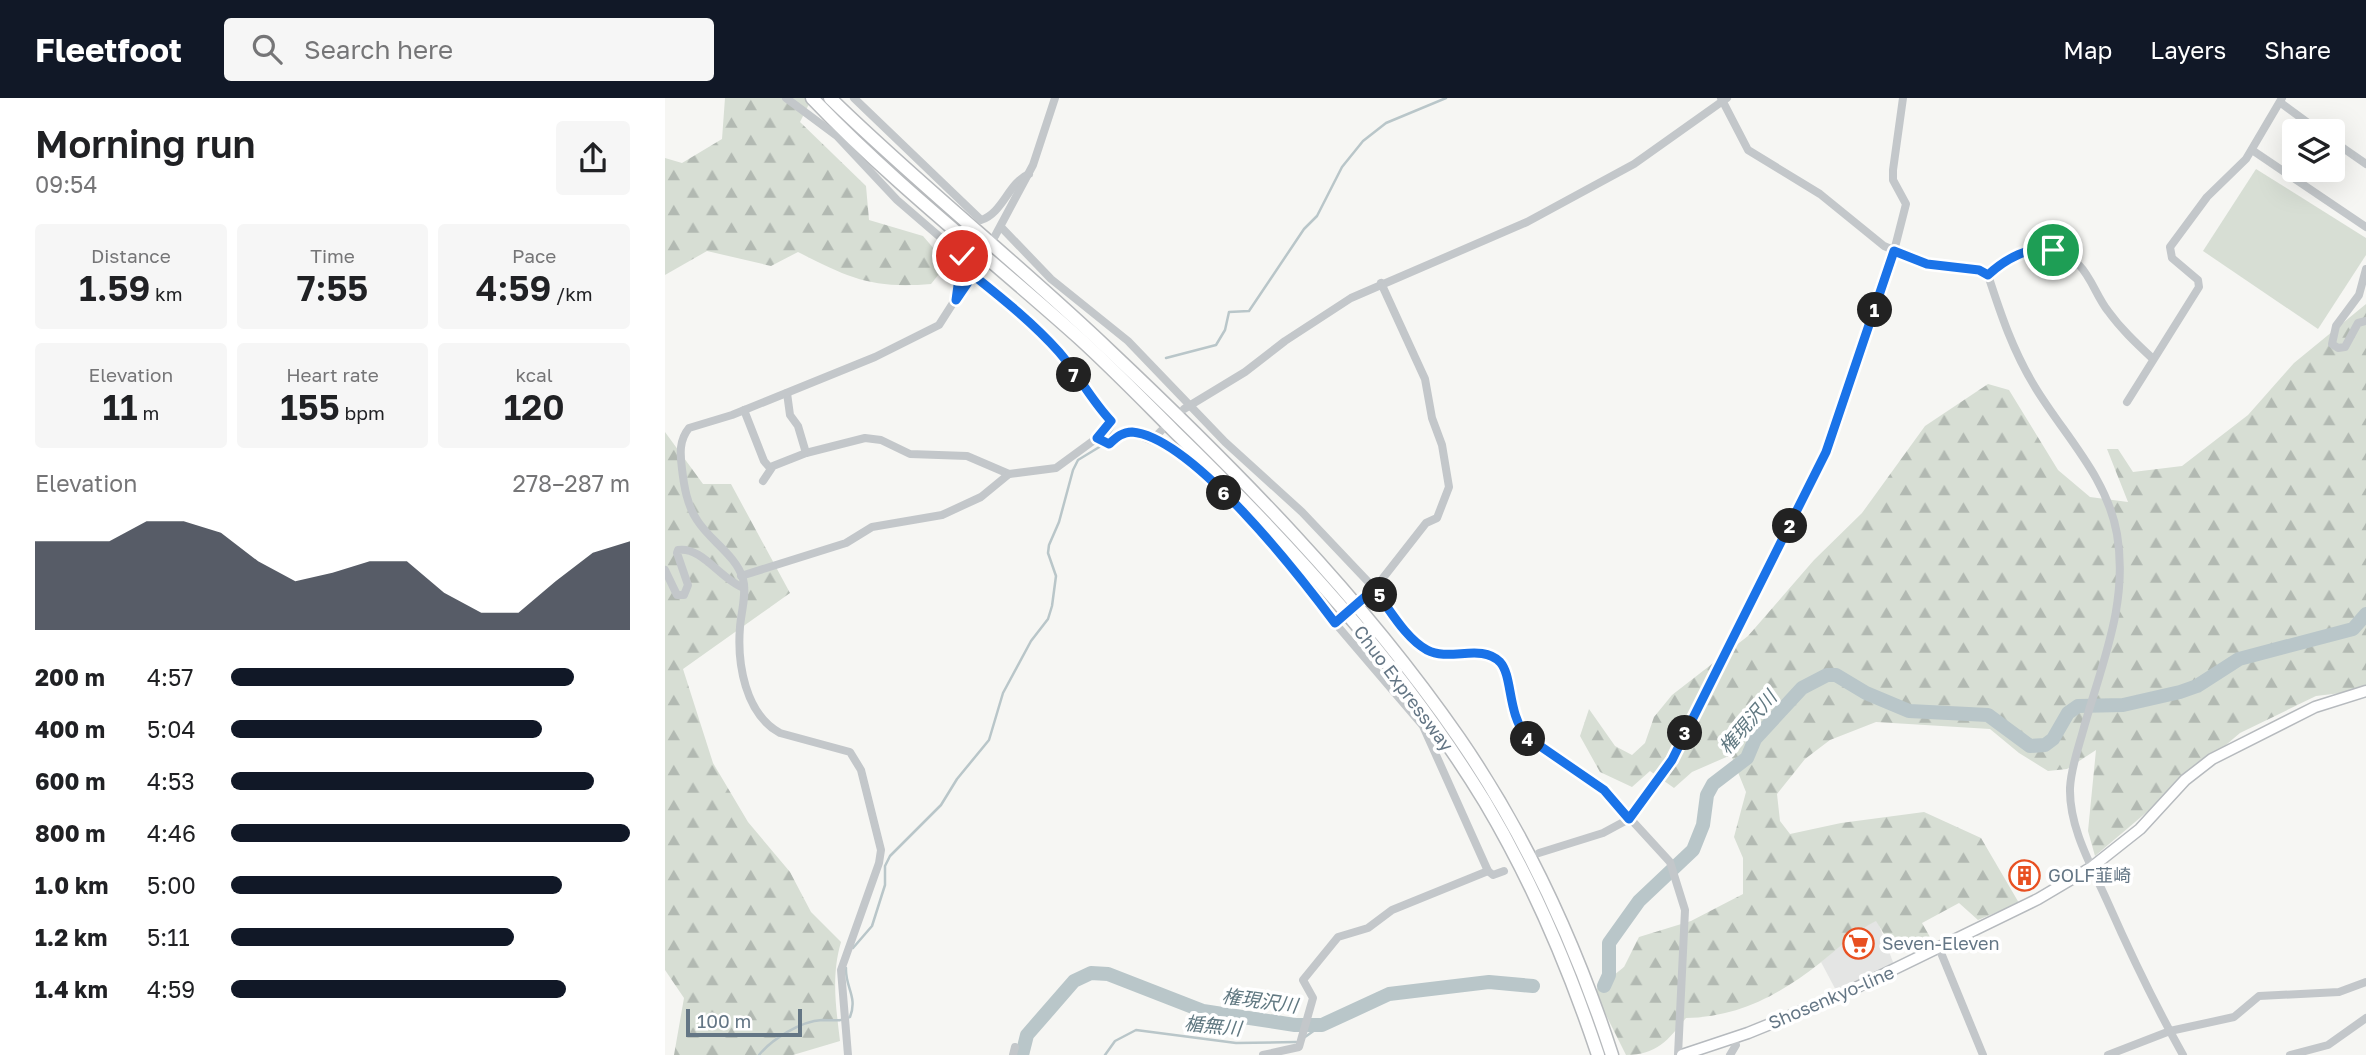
<!DOCTYPE html>
<html lang="en">
<head>
<meta charset="utf-8">
<style>
	:root { --surface:#fff; --page:#f6f6f6; --text:#202124; --muted:#757577; --accent:#111827 }
	body { margin:0; font-family:"Golos Text","Noto Sans JP",sans-serif; background:var(--page); color:var(--text); height:100vh; display:flex; flex-direction:column; font-size:26px; white-space:nowrap }
	* { box-sizing:border-box; margin:0 }
	p { font-size:23px; color:var(--muted) }
	.icon { flex:none; width:38px; height:38px; fill:none; stroke:currentColor; stroke-width:2; stroke-linecap:round; stroke-linejoin:round }
	.map { position:relative; flex:1; overflow:hidden }
	.panel { display:flex; flex-direction:column; background:var(--surface); width:665px }
	.panel>* { flex:none }
	.buttons { position:absolute; left:1617px; top:21px; display:grid; gap:14px }
	.buttons a { display:grid; place-items:center; width:63px; height:63px; border-radius:7px; background:var(--surface); box-shadow:0 7px 28px #0002; font-size:35px }
	.scale { position:absolute; left:21px; bottom:18px; width:116px; box-sizing:border-box; padding-left:7px; border:4px solid #647685; border-top:0; font-size:19px; line-height:24px; white-space:nowrap; color:#647685; -webkit-text-stroke:5px #fff; paint-order:stroke }
	.pin { position:absolute; display:grid; place-items:center; width:60px; height:60px; color:#fff; margin:-30px; border:4px solid #fff; border-radius:50%; box-shadow:0 2px 7px #0007 }
	.km { position:absolute; width:35px; height:35px; margin:-18px; border-radius:50%; background:#222; color:#fff; font-size:19px; line-height:35px; text-align:center }
	.round { display:grid; place-items:center; flex:none; width:74px; height:74px; border-radius:7px; background:var(--page) }
	.summary { display:flex; align-items:center; justify-content:space-between; height:119px; padding:0 35px }
	h1 { font-size:38px; font-weight:600; line-height:52px }
	.metrics { display:grid; grid-template-columns:repeat(3,1fr); gap:10px; height:119px; padding:7px 35px }
	.metrics div { display:grid; align-content:center; border-radius:7px; background:var(--page); text-align:center }
	.metrics b { font-size:35px; font-weight:600 }
	.metrics small { font-size:19px; font-weight:400 }
	.metrics p { font-size:19px }
	.chart { height:196px; padding:14px 35px }
	.chart p { display:flex; justify-content:space-between }
	.chart svg { width:100%; height:126px; margin-top:7px; fill:var(--accent); opacity:.7 }
	ul { padding:0 35px; list-style:none; font-size:23px }
	li { display:grid; grid-template-columns:112px 84px 1fr; align-items:center; height:52px }
	li i { height:18px; border-radius:9px; background:var(--accent) }
	header { display:flex; align-items:center; gap:42px; box-sizing:border-box; height:98px; padding:0 35px; background:var(--accent); color:#fff }
	header strong { font-size:33px }
	nav { display:flex; gap:38px; margin-inline-start:auto; font-size:24px }
	.search { width:490px; height:63px; background:var(--page); display:flex; align-items:center; gap:18px; box-sizing:border-box; padding:0 24px; border-radius:7px; color:var(--muted); font-size:26px }
	main { display:flex; flex:1; min-height:0 }
	.map>svg:first-child { display:block }
</style>
</head>
<body>
<header>
<strong>Fleetfoot</strong>
<div class="search"><svg class="icon" aria-label="search" viewBox="0 0 24 24"><circle cx="10" cy="10" r="6"/><path d="M15 15l6 6"/></svg>Search here</div>
<nav><a>Map</a><a>Layers</a><a>Share</a></nav>
</header>
<main>
<section class="panel">
<div class="summary"><div><h1>Morning run</h1><p>09:54</p></div><a class="round"><svg class="icon" aria-label="share" viewBox="0 0 24 24"><path d="M12 15V3M7 8l5-5 5 5M5 13v7h14v-7"/></svg></a></div>
<div class="metrics">
<div><p>Distance</p><b>1.59<small> km</small></b></div>
<div><p>Time</p><b>7:55</b></div>
<div><p>Pace</p><b>4:59<small> /km</small></b></div>
</div>
<div class="metrics">
<div><p>Elevation</p><b>11<small> m</small></b></div>
<div><p>Heart rate</p><b>155<small> bpm</small></b></div>
<div><p>kcal</p><b>120</b></div>
</div>
<div class="chart"><p><span>Elevation</span>278–287 m</p>
<svg viewBox="0 0 160 44" preserveAspectRatio="none"><path d="M0 44V13L10 13L20 13L30 6L40 6L50 10L60 20L70 27L80 24L90 20L100 20L110 31L120 38L130 38L140 27L150 17L160 13V44z"/></svg>
</div>
<ul>
<li><b>200 m</b>4:57<i style="width:86%"></i></li>
<li><b>400 m</b>5:04<i style="width:78%"></i></li>
<li><b>600 m</b>4:53<i style="width:91%"></i></li>
<li><b>800 m</b>4:46<i style="width:100%"></i></li>
<li><b>1.0 km</b>5:00<i style="width:83%"></i></li>
<li><b>1.2 km</b>5:11<i style="width:71%"></i></li>
<li><b>1.4 km</b>4:59<i style="width:84%"></i></li>
</ul>
</section>
<div class="map">
<svg width="1701" height="957" viewBox="0 0 1701 957">
	<defs>
		<pattern id="forest-firs" width="22" height="20" patternUnits="userSpaceOnUse" patternTransform="scale(1.75)"><rect width="22" height="20" fill="#d7ded4"/><path d="M5 1l3.5 6h-7zM16 11l3.5 6h-7z" fill="#b2b9b2"/></pattern>
	</defs>
	<rect width="100%" height="100%" fill="#f6f6f3"/>
	<path fill="#e4e5e4" d="M1212,822L1231,872L1174,898L1156,864L1191,833Z"/>
	<g fill="url(#forest-firs)">
		<path d="M60,0H147L135,24L201,88L204,122L258,138L282,166L266,186C207,191 184,180 133,154L106,168L42,153L0,177V60L17,65L57,41Z"/>
		<path d="M1701,206V592L1651,598L1575,635L1430,758L1423,733L1431,652L1402,671L1383,673L1354,655L1325,631L1211,624L1165,642L1140,661L1112,696L1115,723L1125,736L1176,725L1259,714L1316,740L1354,805L1313,822L1294,805L1257,825L1269,846L1230,854L1211,823C1189,834 1174,850 1155,865C1114,897 1074,919 1021,920C1003,942 992,957 961,957L929,893L959,869L974,839L1026,823L1078,796V760L1069,739L1081,694L1066,657L1027,674L1009,690L985,673L967,689L935,674L915,638L924,611L950,648L967,657L980,645L989,619L1007,597L1083,538L1149,462L1197,415L1260,328L1323,286L1344,292L1393,372L1425,399L1463,404L1442,351H1453L1468,374L1517,368L1583,317L1629,265Z"/>
		<path d="M0,334L38,386H66L125,495L18,571L48,665L83,724L125,774L146,814L176,844C166,878 171,909 175,943L128,957H9L19,900L0,872Z"/>
	</g>
	<path fill="#d7ded4" d="M1591,71L1701,140V157L1653,231L1538,153Z"/>
	<g fill="none" stroke-linecap="round" stroke-linejoin="round">
		<g stroke="#b9c6c9" stroke-width="2.5">
			<path d="M501,260L551,247L560,232L564,214L584,213L639,131L652,118L677,69L698,43L721,25L781,0"/>
			<path d="M188,850L207,828L220,787V768L225,758L276,707L292,681L324,642L338,595L366,543L383,521L387,508L391,478L383,455L384,447L394,424L408,372L413,362L436,348L451,325"/>
			<path d="M640,939L657,927"/>
			<path d="M94,957C107,941 136,923 157,922C167,922 176,924 185,919C193,899 180,889 181,870"/>
			<path d="M440,957L450,943L471,932L571,945L631,944"/>
		</g>
		<g stroke="#b9c6c9" stroke-width="14">
			<path d="M939,888L944,877V845L974,803L1028,752L1038,727L1042,697L1048,686L1082,660L1090,641L1137,590L1162,577H1171L1201,595L1244,613L1323,617L1365,648L1380,647L1388,641L1403,615L1413,608L1458,607L1515,594L1532,588L1574,561L1688,531L1701,516"/>
			<path d="M357,957L362,937L409,883L426,875L443,876L538,913L630,927H657L724,896L824,884L868,888"/>
		</g>
		<defs>
			<path id="major" d="M1017,957L1083,935L1174,898L1373,801L1427,769L1475,731L1520,682L1547,661L1650,609L1701,593"/>
			<g id="highway">
				<path d="M147,0C230,87 325,160 414,240C447,270 478,302 509,333C625,446 735,565 820,704C867,783 904,870 933,957"/>
				<path d="M165,0C255,88 354,166 445,253C571,372 695,497 794,640C860,736 911,847 947,957"/>
			</g>
		</defs>
		<use href="#major" stroke="#b6babe" stroke-width="13"/>
		<use href="#highway" stroke="#b6b9bc" stroke-width="15"/>
		<g stroke="#c3c7ca" stroke-width="8">
			<path d="M121,0L172,38L232,102L297,158L291,202"/>
			<path d="M189,0L316,122C338,115 343,85 364,76"/>
			<path d="M1056,0L1083,52L1155,96L1219,148L1262,166L1314,172L1323,177C1336,217 1348,253 1370,289C1399,337 1442,379 1452,436C1464,506 1436,567 1418,633C1413,651 1406,670 1405,690C1404,730 1427,769 1443,805C1466,857 1490,907 1518,957"/>
			<path d="M1616,5L1654,33"/>
			<path d="M1668,43L1701,66"/>
			<path d="M1587,52L1701,129"/>
			<path d="M336,129L386,181L463,243L560,344L637,414L709,490L752,544L764,553L780,557L815,555L835,565L841,574L848,616L861,639L939,692L1005,764L1020,812L1013,957"/>
			<path d="M330,138L368,67L390,0"/>
			<path d="M1701,171L1694,197L1671,228L1667,246L1673,250L1680,249L1693,225L1701,223"/>
			<path d="M308,177C338,201 368,225 394,254C413,276 426,302 446,323L432,340"/>
			<path d="M1323,177C1348,153 1386,139 1414,167C1426,179 1432,199 1443,213C1456,231 1471,245 1487,260"/>
			<path d="M122,295L125,317L133,328L141,355L200,340L216,342L245,356L302,358L344,376"/>
			<path d="M1462,304L1534,189L1533,182L1507,160L1505,149L1542,99L1581,61L1617,0"/>
			<path d="M519,311L580,274L620,243L686,200L862,124L969,66L1062,0"/>
			<path d="M79,312L99,363L105,370"/>
			<path d="M487,342L496,333"/>
			<path d="M98,383L108,368L141,355"/>
			<path d="M0,472L12,497H19L23,487L12,455L13,452C37,448 56,482 79,490"/>
			<path d="M76,478L181,445L207,429L277,417L316,399L344,376L391,370L432,340L444,346L454,337L465,334L498,347L543,379L624,463L670,525L758,628L823,773"/>
			<path d="M707,494L761,425L772,420L784,389L777,347L767,320L760,281L716,185"/>
			<path d="M874,755L938,735L964,721L1007,662L1161,354L1229,153L1241,106L1228,82V72L1238,0"/>
			<path d="M1274,850L1318,957"/>
			<path d="M183,957L176,872L214,765L216,752L196,672L185,654L115,635C80,616 72,565 75,529C76,515 82,495 78,481C71,457 45,443 32,422C22,407 19,388 17,371C15,356 14,342 24,330L67,317L210,259L274,227L313,166"/>
			<path d="M348,957L350,949"/>
			<path d="M598,957L634,949L648,900L638,882L673,839L703,830L727,812L823,773L828,777L839,773"/>
			<path d="M1065,957L1071,947L1068,940"/>
			<path d="M1443,957L1505,933L1569,919L1594,898L1674,894L1701,884"/>
			<path d="M1625,957L1663,947L1701,920"/>
		</g>
		<use href="#major" stroke="#fff" stroke-width="10"/>
		<use href="#highway" stroke="#fff" stroke-width="12"/>
		<path stroke="#c3c7ca" stroke-width="8" d="M672,523L707,494"/>
	</g>
	<g fill="none" stroke-linecap="round" stroke-linejoin="round">
		<defs>
			<path id="route" d="M297,158L291,202L308,177C338,201 368,225 394,254C413,276 426,302 446,323L432,340L444,346C451,340 457,334 467,334C527,339 634,477 670,525L709,491C724,510 740,540 762,552C785,564 816,545 835,564C848,578 842,616 862,639L939,692L964,721L1007,662L1161,354L1229,153L1262,166L1314,172L1323,177C1339,162 1366,146 1388,152"/>
		</defs>
		<use href="#route" stroke="#fff" stroke-width="14"/>
		<use href="#route" stroke="#1a73e8" stroke-width="9"/>
	</g>
	<defs>
		<symbol id="building-ring" viewBox="-11 -11 22 22"><circle r="9.5" fill="#fff" stroke="#e85021" stroke-width="1.5"/><path d="M-4-6H4V6H1V3H-1V6H-4ZM-2.5-4.3h1.7v1.8h-1.7ZM.8-4.3h1.7v1.8H.8ZM-2.5-1h1.7V.8h-1.7ZM.8-1h1.7V.8H.8Z" fill="#e85021"/></symbol>
		<symbol id="supermarket-ring" viewBox="-11 -11 22 22"><circle r="9.5" fill="#fff" stroke="#e85021" stroke-width="1.5"/><path d="M-6-5.5h2.5l.6 2H6L4.5 2H-2.5L-4.4-4H-6ZM-1.5 3.2a1.3 1.3 0 1 0 .1 0ZM3 3.2a1.3 1.3 0 1 0 .1 0Z" fill="#e85021"/></symbol>
	</defs>
	<g fill-rule="evenodd">
		<use href="#building-ring" x="1342" y="760" width="35" height="35"/>
		<use href="#supermarket-ring" x="1176" y="828" width="35" height="35"/>
	</g>
	<g text-anchor="middle" dominant-baseline="central" stroke-width="7" stroke-linejoin="round" paint-order="stroke">
		<g font-size="18" fill="#647685" stroke="#fff">
			<text transform="translate(739 590) rotate(53)">Chuo Expressway</text>
			<text transform="translate(1166 899) rotate(-23)">Shosenkyo-line</text>
		</g>
		<g font-size="18" fill="#647685" stroke="#fff" text-anchor="start">
			<text x="1383" y="777">GOLF韮崎</text>
			<text x="1217" y="845">Seven-Eleven</text>
		</g>
		<g font-size="19" font-style="italic" fill="#607881" stroke="#fff">
			<text transform="translate(1082 624) rotate(-49)">権現沢川</text>
			<text transform="translate(595 902) rotate(8)">権現沢川</text>
			<text transform="translate(548 927) rotate(6)">楯無川</text>
		</g>
	</g>
</svg>
<div class="buttons">
<a><svg class="icon" aria-label="layers" viewBox="0 0 24 24"><path d="M12 4l9 5-9 5-9-5zM3 14l9 5 9-5"/></svg></a>
</div>
<div class="scale">100 m</div>
<div class="pin" style="left:1388px;top:152px;background:#1e9e55"><svg class="icon" aria-label="arrive" viewBox="0 0 24 24"><path d="M6 21V4h12l-3 4 3 4H6"/></svg></div>
<div class="pin" style="left:297px;top:158px;background:#d93025"><svg class="icon" aria-label="check" viewBox="0 0 24 24"><path d="M5 12l5 5 9-10"/></svg></div>
<b class="km" style="left:1210px;top:212px">1</b>
<b class="km" style="left:1125px;top:428px">2</b>
<b class="km" style="left:1020px;top:635px">3</b>
<b class="km" style="left:863px;top:641px">4</b>
<b class="km" style="left:715px;top:497px">5</b>
<b class="km" style="left:559px;top:395px">6</b>
<b class="km" style="left:409px;top:277px">7</b>
</div>
</main>
</body>
</html>
